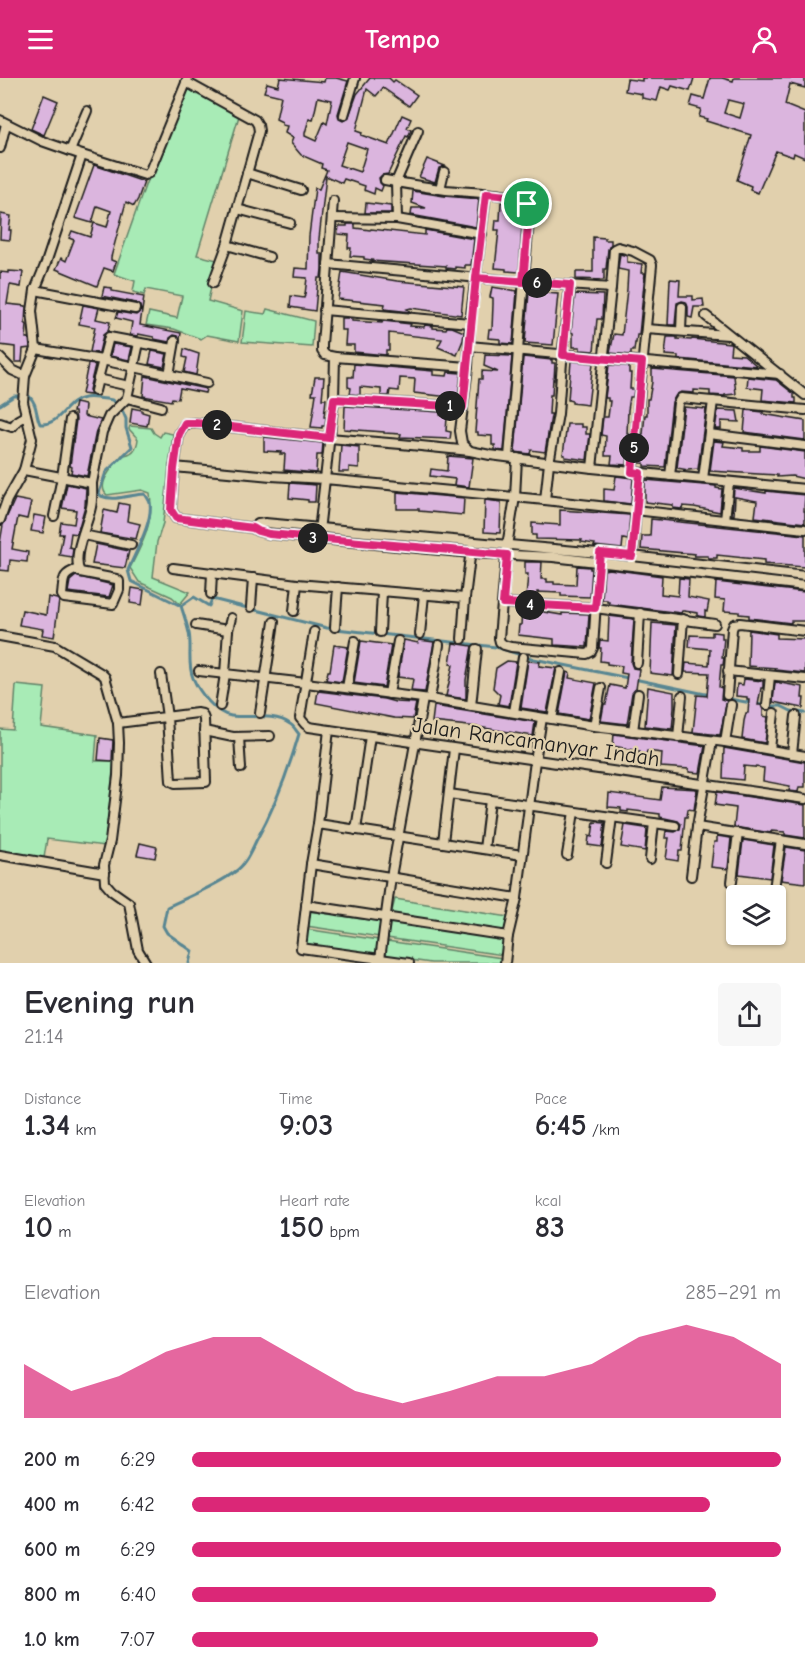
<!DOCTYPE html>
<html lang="en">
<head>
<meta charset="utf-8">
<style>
	:root { --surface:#fff; --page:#f7f7f7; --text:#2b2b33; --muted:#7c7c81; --accent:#db2777 }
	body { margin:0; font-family:"Comic Neue",sans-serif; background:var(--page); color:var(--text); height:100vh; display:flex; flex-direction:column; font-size:22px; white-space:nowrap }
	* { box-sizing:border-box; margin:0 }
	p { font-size:20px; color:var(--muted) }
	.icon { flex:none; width:33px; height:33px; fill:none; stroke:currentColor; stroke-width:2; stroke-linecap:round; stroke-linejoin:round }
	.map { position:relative; height:885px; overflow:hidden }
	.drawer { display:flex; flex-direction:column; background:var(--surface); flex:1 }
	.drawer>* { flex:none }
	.buttons { position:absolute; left:726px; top:807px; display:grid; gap:12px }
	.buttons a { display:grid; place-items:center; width:60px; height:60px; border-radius:6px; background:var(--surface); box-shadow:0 2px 4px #0004; font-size:30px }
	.pin { position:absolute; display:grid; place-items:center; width:51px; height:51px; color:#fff; margin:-26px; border:3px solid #fff; border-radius:50%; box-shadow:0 2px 6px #0007 }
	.km { position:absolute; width:30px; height:30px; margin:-15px; border-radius:50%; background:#222; color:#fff; font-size:16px; line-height:30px; text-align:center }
	.round { display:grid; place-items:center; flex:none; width:63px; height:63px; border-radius:6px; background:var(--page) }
	.overview { display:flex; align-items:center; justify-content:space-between; height:102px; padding:0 24px }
	h1 { font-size:33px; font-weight:800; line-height:45px }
	.figures { display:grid; grid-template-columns:repeat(3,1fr); gap:9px; height:102px; padding:6px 24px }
	.figures div { display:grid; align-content:center }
	.figures b { font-size:30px; font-weight:800 }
	.figures small { font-size:16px; font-weight:400 }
	.figures p { font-size:16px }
	.chart { height:168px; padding:12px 24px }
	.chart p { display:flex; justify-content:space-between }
	.chart svg { width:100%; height:108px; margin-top:6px; fill:var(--accent); opacity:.7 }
	ul { padding:0 24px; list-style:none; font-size:20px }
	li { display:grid; grid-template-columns:96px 72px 1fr; align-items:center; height:45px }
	li i { height:15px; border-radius:8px; background:var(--accent) }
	header { display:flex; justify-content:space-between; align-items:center; height:78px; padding:0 24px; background:var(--accent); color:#fff; font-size:27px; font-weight:800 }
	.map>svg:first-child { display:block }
</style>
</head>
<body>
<header><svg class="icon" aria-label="menu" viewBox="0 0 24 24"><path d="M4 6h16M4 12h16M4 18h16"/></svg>Tempo<svg class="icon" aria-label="person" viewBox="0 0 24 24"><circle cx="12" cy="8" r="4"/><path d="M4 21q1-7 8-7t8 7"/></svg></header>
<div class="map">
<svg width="805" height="885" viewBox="0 0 805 885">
	<rect width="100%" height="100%" fill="#e1d0ad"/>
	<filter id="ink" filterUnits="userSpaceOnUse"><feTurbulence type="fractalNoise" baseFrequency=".0167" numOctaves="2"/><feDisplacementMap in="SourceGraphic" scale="12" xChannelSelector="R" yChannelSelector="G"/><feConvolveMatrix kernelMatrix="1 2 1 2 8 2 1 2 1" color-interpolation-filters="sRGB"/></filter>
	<g filter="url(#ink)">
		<g fill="#a8ebb6" stroke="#628469" stroke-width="1.5">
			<path d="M186,9L239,38L197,177L217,182L208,223L243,233L239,263L207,257L201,261L174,251L146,247L149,234L177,240L182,218L146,211L144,217L133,214L135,203L114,196L146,105Z"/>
			<path d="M267,231L314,243L312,269L242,264L246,233L265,236Z"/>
			<path d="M130,348L151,350L154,355L160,359L163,354L173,356L163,445L157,464L153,499L190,514L180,526L172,519L139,504L130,490C143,465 154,444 150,415L142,412L107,417C95,406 115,387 122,377C132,377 137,371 138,361L129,351Z"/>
			<path d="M16,607L45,610L41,649L97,657L95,683H114L105,768L47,761L44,780L0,774V651L13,652Z"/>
			<path d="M395,821L508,839L506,855L391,837Z"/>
			<path d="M308,833L382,844L380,859L306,848Z"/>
			<path d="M389,844L505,862L503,877L387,860Z"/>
			<path d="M305,851L379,862L378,877L303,866Z"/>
			<path d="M387,863L502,880L501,885H431L384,878Z"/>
		</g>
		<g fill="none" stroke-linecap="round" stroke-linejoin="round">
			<g stroke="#598692" stroke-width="3">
				<path d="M0,327L14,318H29C38,327 35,335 40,346C60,348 65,323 84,320C92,318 104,321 112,322L123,334L126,341V350L132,369L106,394L99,415L101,418C116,424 131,416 145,416C147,419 149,422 150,425C153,444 135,475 128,492L131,503L181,528C184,537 187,546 189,555C192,570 187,585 193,600C199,614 216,636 231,638C249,640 275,635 290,646C294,648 296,653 299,656C288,694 275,729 256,763C251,773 246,786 236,793C216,808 190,818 167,829L163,848L167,855L192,873L189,885"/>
				<path d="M181,528L194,519L209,528L212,521L327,550L496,569L534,581L628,600"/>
				<path d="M634,601L710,617"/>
				<path d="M719,619L767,628H781L791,633L805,635"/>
			</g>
		</g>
		<g fill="#dbb5de" stroke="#1c1c1c" stroke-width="1.5" fill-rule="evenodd">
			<path d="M280,0L324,4L325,0H336L348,3L338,36L339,41L343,43L348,41L357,16L370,0H389L393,4L395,2L417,17L409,28L383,10L376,18L367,11L356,53L362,55L361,57L389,67L402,37L411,41L407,50L411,52L408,59L406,58L388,96L382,97L379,100L380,105L383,108L381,113L375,110L374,116L364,112L365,108L344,101L342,105L326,98L319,161V176H322V191L321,200H318L315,233L290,229L291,218L304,220L305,216L307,200L294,199L295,190L308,191L309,158L315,110L319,111L327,92L321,90L322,86L301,77L291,65L293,60L285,55L287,48L282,47V44L276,41L281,18L264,14L267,5L278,8ZM318,19L332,22L327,46L324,44L316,63L305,58V55L309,41L313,42ZM347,64L367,71L360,94L339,87Z"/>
			<path d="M642,0H694L690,13L672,8L670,12L661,9L657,23L642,20V16L625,13L627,1L642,3Z"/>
			<path d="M710,0H722L733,3L734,0H805V10L790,6L785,27L805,35V80L794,75L793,79L776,73L758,115L750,112L751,108L737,102L751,57L706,43L707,41L699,39L701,31L690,28L693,18L704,21ZM728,22L744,26L740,40L724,35Z"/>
			<path d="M44,17L58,23L44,57L31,51Z"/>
			<path d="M427,81L445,88L439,90L435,104L419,99Z"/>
			<path d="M94,87L144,104L138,121L134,128L126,124L111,179V182L116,184L113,193L104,190L97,208L56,191L61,180L66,183L74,162L69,160L72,153L90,159L94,145L107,149L111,133L97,128L92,145L75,140Z"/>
			<path d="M413,113L444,118L479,121L476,149L411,137L412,130H426L412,125Z"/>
			<path d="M501,124L518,127L523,132L519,194L506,193V191L495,190L499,152H495L496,142H500Z"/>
			<path d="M366,125L391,128V135H365Z"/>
			<path d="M1,136L11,138L9,152H11L10,162L0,161Z"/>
			<path d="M347,146H355V150L363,151L370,152L371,151L425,157V152L474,161L471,187H465V190L455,189V191L446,190V188L371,183L372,182L364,181V179L350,178L351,170H348L349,157L338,156L339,148H347Z"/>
			<path d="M593,159L605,160V162H611V166L608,171L606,191H604V202L576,201V194H593Z"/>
			<path d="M620,176L627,178V184L642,186L641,195H645L639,257H637L636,265H635L634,273H631V277L610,275L614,256L622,257L627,211L628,193L618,191Z"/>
			<path d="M9,193L23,194L21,209L10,207L7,226L26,228L25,245L27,247L26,260H29L30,270L23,271L22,284H15V269L0,267V194L9,195Z"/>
			<path d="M342,194L397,203L464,209L461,237L411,230L407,231L411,234L384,231L385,226L338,221Z"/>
			<path d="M670,201L680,202L679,218H693V222L703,221L704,229H694L692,240L688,239V229L686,224L682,223L677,225L675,247H668Z"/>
			<path d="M104,209L112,210V213L144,219L140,247L181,255L180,261L178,258L174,257L170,260L169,264L154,261V259L138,256V258L130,257L132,244L116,240L118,234L136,237L141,233L140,228L136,225L102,218Z"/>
			<path d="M492,209L517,213L513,266L500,265V261L488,260L489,251H492L493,226V220L490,219Z"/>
			<path d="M529,214L558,216L553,267L525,265Z"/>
			<path d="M575,216L603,217L602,241H597L594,273L580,272V269H573V255L571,254Z"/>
			<path d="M83,227L99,230L96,241L110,244L108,253L103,257L99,275L90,274L95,249L79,246Z"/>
			<path d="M341,240H352V243L382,245L383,243L411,246L410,248L424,249L425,247L433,248V250L446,251L447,249H452L464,254L463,262L457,277L438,269L442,261L389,255V272H386V277L354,274V267H345L346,252H341Z"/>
			<path d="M667,259H677V261L691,262L692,261L730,265L731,266L730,276L744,277L757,288L678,281V278L665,277Z"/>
			<path d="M113,266L132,269L129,282L110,278Z"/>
			<path d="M184,271L199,276L196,297L184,294L187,280L183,279Z"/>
			<path d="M152,273L167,276L164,289L149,286Z"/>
			<path d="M485,277L512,278L504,373L495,372V367H492V358L478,357V354H475L479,301H482V293L498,294L484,288Z"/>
			<path d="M523,279L552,282V285H555L554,302L553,301L552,317H550L549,336H552L551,338L545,374L531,372L530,376L515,374Z"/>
			<path d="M571,283L593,285L588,327L572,325V323L568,322Z"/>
			<path d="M88,286L95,287L89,312L91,317L82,316Z"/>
			<path d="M354,286L433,293V297L447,298L448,294L461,295L458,320L414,315L415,301L400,300L399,313L390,312L389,318H381V311L360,309V317L350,316L351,310L348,309V299H353Z"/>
			<path d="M609,287L629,288V295H631L630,311H634L633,319H630L628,332L627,356H630L627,387L611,386L612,378H605L606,358L601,357L603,339H608L610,323H608V320H605Z"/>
			<path d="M652,291L734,298L736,316L725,317V318L710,317V313L694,312V315L681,314L676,317L672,324L665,389L644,388V385H639L642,356H643L645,337H647V321H649L652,304Z"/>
			<path d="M145,298L206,311L205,315L180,310L178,321L172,320L171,323L143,318Z"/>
			<path d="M315,299H324L322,321H326L324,339H326L325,348H322V350L311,349L316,316H312Z"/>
			<path d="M748,299L776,302L794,316V320H796V325L762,322L763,311L747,309Z"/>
			<path d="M75,325L85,327L84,338L101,342L96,353L87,398L71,395L72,389L70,388L76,342L75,334H73Z"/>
			<path d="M345,328L440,334V337L447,340L446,353L451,354L450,361L400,359L401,356L384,355V354L344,351Z"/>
			<path d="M684,329L706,331L698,391L688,392L677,390Z"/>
			<path d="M132,330L142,332V334L149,336L147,348L130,345Z"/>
			<path d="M718,332L737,333L739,344L721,343V351H715Z"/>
			<path d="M746,332L763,334V336L805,343V362L744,354Z"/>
			<path d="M567,346H581V349H586V356H590L587,382L565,379V377H563Z"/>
			<path d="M264,359L323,365L322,377H317L316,395L284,392L285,376H280L281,374L264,373Z"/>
			<path d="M714,363L724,364L723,368L743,370V373H760V368L805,374V401L792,398L777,399V397L710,393Z"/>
			<path d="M341,367L359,369V390L349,389V394H339Z"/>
			<path d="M448,378L473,380L469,409L454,407L455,401L430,398L431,391L447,393Z"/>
			<path d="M616,398L633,400L631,426L604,423V411L614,412Z"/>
			<path d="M645,402L716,408V410L722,411L720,434L694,429L683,428L682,431L673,430V427L645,424Z"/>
			<path d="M290,405L316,407L315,424H308V422L289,420Z"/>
			<path d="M67,406L86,410L85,428L77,456L71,455L69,469L73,470L72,479L59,477L63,456H59L61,444L74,446L76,432L62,430Z"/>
			<path d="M734,410L766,415V413L805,417L804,433H805V445L755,439L757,423L735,419L734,437H732Z"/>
			<path d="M397,414L464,420L463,437L419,433V431H397Z"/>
			<path d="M15,421L31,424L27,441L18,439L12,471L28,474L27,484L10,482L9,493L0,492V465L3,447Z"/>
			<path d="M485,422L501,424L500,455L484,454Z"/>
			<path d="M119,425L129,427L127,443L140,446L136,461L100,455L104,432L117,435Z"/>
			<path d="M560,432L630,437L628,462L623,461L622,471L594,468L595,466L581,464L582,462L536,461V457H532V445L560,447Z"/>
			<path d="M34,437L46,439L43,455L31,453Z"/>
			<path d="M651,441L805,457V489L764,486V482L717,477V480H708V478H694L695,476L641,471L642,458H650Z"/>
			<path d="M96,466L129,473L125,490L92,486Z"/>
			<path d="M525,484H542L541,501H547V504H554V506L576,507L577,488L590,489V491H592L590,519L561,518V515L537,514V521L526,520L528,496H525Z"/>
			<path d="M609,491L662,498L661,516L678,518L679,500L689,501L688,519L709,523L707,534L705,533V539L698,538V535L684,533H682L681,535L609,526V524H607V522H602L604,492Z"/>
			<path d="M76,498L113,507L109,519L68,514L70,503Z"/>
			<path d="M716,504L805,514V543H791V545L749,540V537L739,536V534L724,533L725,522L715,521Z"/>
			<path d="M132,510L144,512L142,527L130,525Z"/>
			<path d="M48,519L57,521L59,523L54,559L42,557L43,551L19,547L22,532L46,537Z"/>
			<path d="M522,532L544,533V534L562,537V535L589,536L587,569L554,567V561L518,557L519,547H521Z"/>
			<path d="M609,538L634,541L631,585L633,590L639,591L636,611L632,615L627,646L601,643L604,626H606L610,607L625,610L627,596L621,595L622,588L607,586V584L600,583L601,570H599L600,562L608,563Z"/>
			<path d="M652,545L676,547L673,598L650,595Z"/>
			<path d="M749,552L777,556V560L805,561V595L775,592L776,590L748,588Z"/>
			<path d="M712,554L722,555V560H724L722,580H724L723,587H721L719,609L722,610L721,621L727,623L720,657L693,654L697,617L707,618L709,595L685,594L686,585L709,587L710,571L689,569L690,557L712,558Z"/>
			<path d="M404,562L418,565L419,562L434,564L425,614L411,613L413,601L398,599Z"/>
			<path d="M361,563L391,567L384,609L354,605Z"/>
			<path d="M453,565L472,568L466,602V621L446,618L453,587L450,586Z"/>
			<path d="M334,567L348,569L342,604L326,602L328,593H330Z"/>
			<path d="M507,583L516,584L509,628L498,626L500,617L493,610L496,590Z"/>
			<path d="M528,583L540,584L539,588L556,590L547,634L521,630Z"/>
			<path d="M567,594L570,595L569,600L596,605L589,641L559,636Z"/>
			<path d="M744,601L763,603V610H761L758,627H761L763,632V638L768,639L765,665L742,661L744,643L746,635H748L749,622H747V619L736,618L737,606L743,607Z"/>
			<path d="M775,604L803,609L802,620H804L803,630L773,624Z"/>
			<path d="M648,609L674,614V630L672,651L645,648Z"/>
			<path d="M318,613L384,621L395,624L416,625L413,641L394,640L316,625Z"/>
			<path d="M434,628L535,644L533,658L478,649L432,644Z"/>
			<path d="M614,656L705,668L700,695L689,694V691L661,689L662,675L647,673L646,677L639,676L640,673L613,668Z"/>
			<path d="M100,660L113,662L112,683L98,682Z"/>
			<path d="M724,670L805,684V709H799L798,714L789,713L790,708L763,703L764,690L744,688L743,702L723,700Z"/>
			<path d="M662,709L697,711L694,732L688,731L687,739H685L682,773H679L678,783L666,781L669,760H665L666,753L675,754L680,751L681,746L678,743L660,739V736L628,732V734L621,733V730L608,729L609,715L660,722Z"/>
			<path d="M717,714L805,727V760L785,757V754L771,753V755L734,749L736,730L715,727Z"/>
			<path d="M594,744L605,745L602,769L588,767L589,758L592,759Z"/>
			<path d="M625,747L645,750L647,752L645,773L621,769Z"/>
			<path d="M717,758L731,760L728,791L711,789L714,764H717Z"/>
			<path d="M743,762L774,767L770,800L739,796Z"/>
			<path d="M140,765L157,769L155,780L137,777Z"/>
			<path d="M786,769L805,772V805L781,802Z"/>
		</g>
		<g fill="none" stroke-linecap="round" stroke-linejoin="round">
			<defs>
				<g id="minor">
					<path d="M186,4L255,42L258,47L259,53L227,167L213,205"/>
					<path d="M344,37L355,0"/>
					<path d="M0,42L42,63L82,77L145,97L149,95L188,0"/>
					<path d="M0,70L6,46"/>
					<path d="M70,73L87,33"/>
					<path d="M247,95L301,112"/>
					<path d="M385,102C406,106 426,109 446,112C462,114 516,115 525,124C530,129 529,137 529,142L509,379"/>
					<path d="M440,111L444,94"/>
					<path d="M486,116L470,245L468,289L460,353L462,365L470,373L490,377L592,390L805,411"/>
					<path d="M237,131L290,145"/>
					<path d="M333,140L397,141L482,156"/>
					<path d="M397,141L396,104L418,53"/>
					<path d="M227,167L269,179"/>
					<path d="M328,186L523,204L611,210"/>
					<path d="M35,212L135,231"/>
					<path d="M324,232L470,245"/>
					<path d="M706,238L805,317"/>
					<path d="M646,251L728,257"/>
					<path d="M681,253L682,229"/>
					<path d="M469,268L780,296"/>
					<path d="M36,271L102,282L207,305"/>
					<path d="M335,279L468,289"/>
					<path d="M0,280L12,292L25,298"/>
					<path d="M169,297L175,263"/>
					<path d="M129,308L98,301L109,259L173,271"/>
					<path d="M95,313L98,301"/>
					<path d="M127,320L161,329"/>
					<path d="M334,321L463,329"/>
					<path d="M0,345L12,349L18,342L25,338"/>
					<path d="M709,356L805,368"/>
					<path d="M517,380L515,419L507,468L499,560L500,564L504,567L511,569L587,576L591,574L593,570L599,479"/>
					<path d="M174,389L271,398L325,401L334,321L335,279L325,277L322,273V267L333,123"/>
					<path d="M592,390L611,210L614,171L618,169L633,173L650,182L652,187L632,394"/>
					<path d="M24,392L92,405L102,354L109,338L127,320L139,265"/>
					<path d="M670,398L678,325L681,320L805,332"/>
					<path d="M703,401L713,323"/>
					<path d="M545,422L549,385L558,336L563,271L570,207"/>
					<path d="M54,438L62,399L70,341"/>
					<path d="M0,442L7,422L24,392L32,361L23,324L25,298L36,271L32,233L35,212L46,185L82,77"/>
					<path d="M725,442L729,404"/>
					<path d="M253,450L176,440L171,432L174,391L179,356L185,346L195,345L329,360L401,366L470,373"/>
					<path d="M319,453L325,401L545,422L805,451"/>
					<path d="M83,457L131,467"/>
					<path d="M632,483L636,432L640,395"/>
					<path d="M173,490L297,506L465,520"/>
					<path d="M78,491C61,497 64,501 62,517L64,520L113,526L119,512V503L116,501L80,494C71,478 88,446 91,429C93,421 92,413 92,405"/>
					<path d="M805,498L632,478L265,445L258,446L253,450L258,453L269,456L471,475L553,479L805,508"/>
					<path d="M211,516L212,495"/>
					<path d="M503,525L595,530L715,546"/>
					<path d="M251,529L253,500"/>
					<path d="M294,533L297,506"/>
					<path d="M196,547L228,552"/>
					<path d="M335,549L338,509"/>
					<path d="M314,554L300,640L305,646L309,649L805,721"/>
					<path d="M380,554L382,514"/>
					<path d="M420,556L424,517"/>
					<path d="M0,558L55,568L102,596L105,599L118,645L119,665L118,698L110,763L104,787L105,805L112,813L129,825L138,872L146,885"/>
					<path d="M462,561L465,520L471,471"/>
					<path d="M637,585L640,535"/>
					<path d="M199,593L306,605L430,621L594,648L725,664L805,678"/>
					<path d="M728,593L805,601"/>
					<path d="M679,596L683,541"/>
					<path d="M347,610L355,563"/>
					<path d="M389,616L398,563"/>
					<path d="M727,617L732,551L734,546L740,545L805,553"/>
					<path d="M430,621L439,567"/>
					<path d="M767,627L770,598"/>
					<path d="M220,628L225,596L228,552L231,540"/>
					<path d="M471,628L477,571"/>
					<path d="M514,634L523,579"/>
					<path d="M260,635L274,544"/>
					<path d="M552,641L561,594"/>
					<path d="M118,645L197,635L202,636L204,641L206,704L175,705L171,703L167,639L161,596"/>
					<path d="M594,648L601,610"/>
					<path d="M329,652L318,746L311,786L301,870L409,885"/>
					<path d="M204,653L233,659L270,658"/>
					<path d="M633,653L638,616"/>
					<path d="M239,659L241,690"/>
					<path d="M678,659L682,618"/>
					<path d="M725,664L731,627"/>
					<path d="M770,671L774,635"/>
					<path d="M792,676L796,638"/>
					<path d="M449,716L675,748"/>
					<path d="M318,746L522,777"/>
					<path d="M697,749L805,766"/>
					<path d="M356,752L370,658"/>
					<path d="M443,764L454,671"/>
					<path d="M484,771L490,722"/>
					<path d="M0,777L105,795"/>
					<path d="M567,777L574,734"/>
					<path d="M650,781L654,745"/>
					<path d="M606,785L612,739"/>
					<path d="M311,786L517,820"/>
					<path d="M691,798L697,749L712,663"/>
					<path d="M732,804L738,755"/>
					<path d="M774,811L781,762"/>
					<path d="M306,827L508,858"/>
					<path d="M380,881L391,799L423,621"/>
					<path d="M505,885L508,858L517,820L535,683L542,640"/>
				</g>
			</defs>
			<use href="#minor" stroke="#1c1c1c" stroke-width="12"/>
			<use href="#minor" stroke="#e1d0ad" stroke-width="8"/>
		</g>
	</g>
	<g fill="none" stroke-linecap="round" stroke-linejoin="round" filter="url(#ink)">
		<defs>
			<path id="route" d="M527,126L529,136L523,204L476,200L463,329L334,321L329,360L195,345H185L179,356L174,391L171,432L176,440L253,450L258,453L269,456L507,477L503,525L595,530L600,475L632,478L640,395L632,394L642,284L563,277L570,207L476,200L486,116C500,117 516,118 527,126"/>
		</defs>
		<use href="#route" stroke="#fff" stroke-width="12"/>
		<use href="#route" stroke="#db2777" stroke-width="8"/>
	</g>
	<g text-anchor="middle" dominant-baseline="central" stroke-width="4.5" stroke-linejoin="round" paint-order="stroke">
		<g font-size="22" fill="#1c1c1c" stroke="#e1d0ad">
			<text transform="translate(536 664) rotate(8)">Jalan Rancamanyar Indah</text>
		</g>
	</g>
</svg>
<div class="buttons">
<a><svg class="icon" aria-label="layers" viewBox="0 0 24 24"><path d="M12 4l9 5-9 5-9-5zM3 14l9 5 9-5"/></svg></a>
</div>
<div class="pin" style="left:527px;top:126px;background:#1e9e55"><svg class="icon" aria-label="arrive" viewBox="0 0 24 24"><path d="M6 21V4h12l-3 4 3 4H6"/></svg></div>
<b class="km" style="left:450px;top:328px">1</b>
<b class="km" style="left:217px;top:347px">2</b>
<b class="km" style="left:313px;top:460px">3</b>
<b class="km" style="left:530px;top:527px">4</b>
<b class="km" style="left:634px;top:370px">5</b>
<b class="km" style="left:537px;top:205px">6</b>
</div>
<section class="drawer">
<div class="overview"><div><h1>Evening run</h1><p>21:14</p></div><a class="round"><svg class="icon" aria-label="share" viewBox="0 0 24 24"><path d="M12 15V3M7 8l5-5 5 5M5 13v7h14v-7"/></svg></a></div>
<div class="figures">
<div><p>Distance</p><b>1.34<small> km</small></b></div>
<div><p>Time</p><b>9:03</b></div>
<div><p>Pace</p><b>6:45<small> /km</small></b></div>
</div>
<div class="figures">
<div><p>Elevation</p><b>10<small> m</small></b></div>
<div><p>Heart rate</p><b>150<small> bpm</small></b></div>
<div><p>kcal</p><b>83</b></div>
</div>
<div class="chart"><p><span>Elevation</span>285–291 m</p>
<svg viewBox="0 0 160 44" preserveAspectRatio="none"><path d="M0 44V22L10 33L20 27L30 17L40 11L50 11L60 22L70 33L80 38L90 33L100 27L110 27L120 22L130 11L140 6L150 11L160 22V44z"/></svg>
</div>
<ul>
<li><b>200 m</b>6:29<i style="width:100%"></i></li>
<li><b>400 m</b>6:42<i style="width:88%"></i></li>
<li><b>600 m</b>6:29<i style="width:100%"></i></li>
<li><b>800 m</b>6:40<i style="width:89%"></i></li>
<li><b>1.0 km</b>7:07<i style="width:69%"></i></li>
</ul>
</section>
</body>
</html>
